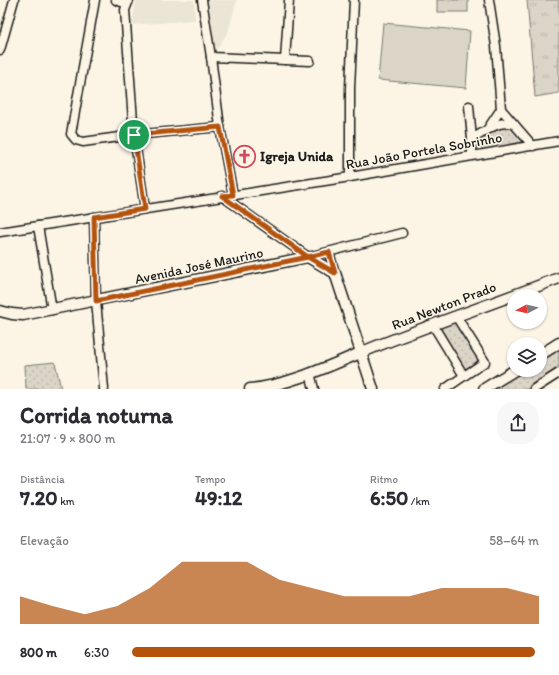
<!DOCTYPE html>
<html lang="pt">
<head>
<meta charset="utf-8">
<style>
	:root { --surface:#fff; --page:#f7f7f7; --text:#2b2b33; --muted:#7c7c81; --accent:#b45309 }
	body { margin:0; font-family:Itim,sans-serif; background:var(--page); color:var(--text); height:100vh; display:flex; flex-direction:column; font-size:15px; white-space:nowrap }
	* { box-sizing:border-box; margin:0 }
	p { font-size:13px; color:var(--muted) }
	.icon { flex:none; width:22px; height:22px; fill:none; stroke:currentColor; stroke-width:2; stroke-linecap:round; stroke-linejoin:round }
	.map { position:relative; height:389px; overflow:hidden }
	.panel { display:flex; flex-direction:column; background:var(--surface); flex:1 }
	.panel>* { flex:none }
	.needle { width:26px; rotate:263deg }
	.buttons { position:absolute; left:507px; top:289px; display:grid; gap:8px }
	.buttons a { display:grid; place-items:center; width:40px; height:40px; border-radius:50%; background:var(--surface); box-shadow:0 1px 3px #0004; font-size:20px }
	.pin { position:absolute; display:grid; place-items:center; width:34px; height:34px; color:#fff; margin:-17px; border:2px solid #fff; border-radius:50%; box-shadow:0 1px 4px #0007 }
	.round { display:grid; place-items:center; flex:none; width:42px; height:42px; border-radius:16px; background:var(--page) }
	.head { display:flex; align-items:center; justify-content:space-between; height:68px; padding:0 20px }
	h1 { font-size:22px; font-weight:700; line-height:30px }
	.figures { display:grid; grid-template-columns:repeat(3,1fr); gap:6px; height:68px; padding:4px 20px }
	.figures div { display:grid; align-content:center }
	.figures b { font-size:20px; font-weight:700 }
	.figures small { font-size:11px; font-weight:400 }
	.figures p { font-size:11px }
	.chart { height:112px; padding:8px 20px }
	.chart p { display:flex; justify-content:space-between }
	.chart svg { width:100%; height:72px; margin-top:4px; fill:var(--accent); opacity:.7 }
	ul { padding:0 20px; list-style:none; font-size:13px }
	li { display:grid; grid-template-columns:64px 48px 1fr; align-items:center; height:30px }
	li i { height:10px; border-radius:5px; background:var(--accent) }
	.map>svg:first-child { display:block }
</style>
</head>
<body>
<div class="map">
<svg width="559" height="389" viewBox="0 0 559 389">
	<defs>
		<pattern id="grass-tufts" width="24" height="20" patternUnits="userSpaceOnUse"><rect width="24" height="20" fill="#dbd5c8"/><path d="M3 7l-1-3M5 7V3M7 7l1-3M15 17l-1-3M17 17v-4M19 17l1-3" fill="none" stroke="#bbb6ab"/></pattern>
		<pattern id="park-dots" width="8" height="8" patternUnits="userSpaceOnUse"><rect width="8" height="8" fill="#dbd5c8"/><path d="M2 2h.1M6 6h.1" fill="none" stroke="#bbb6ab" stroke-width="1.8" stroke-linecap="round"/></pattern>
	</defs>
	<rect width="100%" height="100%" fill="#fcf5e5"/>
	<filter id="ink" filterUnits="userSpaceOnUse"><feTurbulence type="fractalNoise" baseFrequency=".025" numOctaves="2"/><feDisplacementMap in="SourceGraphic" scale="8" xChannelSelector="R" yChannelSelector="G"/><feConvolveMatrix kernelMatrix="1 2 1 2 8 2 1 2 1" color-interpolation-filters="sRGB"/></filter>
	<g filter="url(#ink)">
		<g fill="#ebe5d6">
			<path d="M136,0H194L195,20L132,25Z"/>
			<path d="M208,0H237L228,32L217,49L214,45Z"/>
		</g>
		<path fill="url(#grass-tufts)" stroke="#7c7872" d="M527,0H559V93L535,97Z"/>
		<g fill="url(#park-dots)" stroke="#7c7872">
			<path d="M507,127L513,128L526,141L525,145L482,151C480,136 493,130 507,127Z"/>
			<path d="M456,322L479,360L465,369L439,328Z"/>
			<path d="M559,346V369L527,389H490L520,370H540V358Z"/>
			<path d="M55,362L61,389H26L25,365Z"/>
		</g>
		<g fill="#dbd5c8" stroke="#7c7872">
			<rect x="437" y="0" width="31" height="12"/>
			<path d="M383,23L470,31L466,88L378,80Z"/>
		</g>
		<g fill="none" stroke-linecap="round" stroke-linejoin="round">
			<defs>
				<g id="minor">
					<path d="M95,0L71,134L76,140L83,142L134,135L220,127"/>
					<path d="M116,0L127,4"/>
					<path d="M129,0L125,10L134,135L145,209"/>
					<path d="M202,0L211,57L220,127L233,195"/>
					<path d="M489,0L496,46L501,109L533,146"/>
					<path d="M0,50L14,0"/>
					<path d="M211,57L310,61"/>
					<path d="M285,60L289,0"/>
					<path d="M469,106L472,139"/>
					<path d="M489,129C497,123 505,122 514,124"/>
					<path d="M472,155V139L487,130L501,109"/>
					<path d="M350,177V88L354,0"/>
					<path d="M222,196L308,257L402,233"/>
					<path d="M94,217L96,301L104,389"/>
					<path d="M38,226L52,310"/>
					<path d="M0,232L350,177L559,141"/>
					<path d="M329,252L335,273"/>
					<path d="M433,325L464,376L485,362L456,316"/>
					<path d="M310,373L314,389"/>
					<path d="M445,389L464,376"/>
					<path d="M534,389L559,373"/>
				</g>
				<g id="tertiary">
					<path d="M0,311L12,314L23,315L308,257L335,273L373,389"/>
					<path d="M540,355L559,343"/>
					<path d="M250,389C294,385 341,360 382,344C441,321 500,301 559,278"/>
					<path d="M484,389L515,370"/>
				</g>
			</defs>
			<use href="#minor" stroke="#1c1c1c" stroke-width="11"/>
			<use href="#tertiary" stroke="#1c1c1c" stroke-width="13"/>
			<use href="#minor" stroke="#fcf5e5" stroke-width="8"/>
			<use href="#tertiary" stroke="#fcf5e5" stroke-width="10"/>
		</g>
	</g>
	<g fill="none" stroke-linecap="round" stroke-linejoin="round" filter="url(#ink)">
		<defs>
			<path id="route" d="M134,135L145,209L94,217L96,301L308,257L335,273L329,252L308,257L222,196L233,195L220,127L134,135"/>
		</defs>
		<use href="#route" stroke="#fff" stroke-width="8"/>
		<use href="#route" stroke="#b45309" stroke-width="5"/>
	</g>
	<defs>
		<symbol id="church-ring" viewBox="-11 -11 22 22"><circle r="9.5" fill="#fcf5e5" stroke="#d1495b" stroke-width="1.5"/><path d="M-1.2-6h2.4v3.5h3.3v2.4h-3.3V6h-2.4V-.1h-3.3v-2.4h3.3Z" fill="#d1495b"/></symbol>
	</defs>
	<g fill-rule="evenodd">
		<use href="#church-ring" x="232" y="144" width="25" height="25"/>
	</g>
	<g text-anchor="middle" dominant-baseline="central" stroke-width="3" stroke-linejoin="round" paint-order="stroke">
		<g font-size="14" fill="#1c1c1c" stroke="#fcf5e5">
			<text transform="translate(424 151) rotate(-10)">Rua João Portela Sobrinho</text>
			<text transform="translate(199 266) rotate(-12)">Avenida José Maurino</text>
			<text transform="translate(444 306) rotate(-21)">Rua Newton Prado</text>
		</g>
		<g font-size="14" font-weight="bold" fill="#1c1c1c" stroke="#fcf5e5" text-anchor="start">
			<text x="260" y="156">Igreja Unida</text>
		</g>
	</g>
</svg>
<div class="buttons">
<a><svg class="needle" viewBox="-14 -14 28 28"><path d="M0-13l5 13h-10z" fill="#e53935"/><path d="M0 13l5-13h-10z" fill="#7c7c81"/></svg></a>
<a><svg class="icon" aria-label="layers" viewBox="0 0 24 24"><path d="M12 4l9 5-9 5-9-5zM3 14l9 5 9-5"/></svg></a>
</div>
<div class="pin" style="left:134px;top:135px;background:#1e9e55"><svg class="icon" aria-label="arrive" viewBox="0 0 24 24"><path d="M6 21V4h12l-3 4 3 4H6"/></svg></div>
</div>
<section class="panel">
<div class="head"><div><h1>Corrida noturna</h1><p>21:07 · 9 × 800 m</p></div><a class="round"><svg class="icon" aria-label="share" viewBox="0 0 24 24"><path d="M12 15V3M7 8l5-5 5 5M5 13v7h14v-7"/></svg></a></div>
<div class="figures">
<div><p>Distância</p><b>7.20<small> km</small></b></div>
<div><p>Tempo</p><b>49:12</b></div>
<div><p>Ritmo</p><b>6:50<small> /km</small></b></div>
</div>
<div class="chart"><p><span>Elevação</span>58–64 m</p>
<svg viewBox="0 0 160 44" preserveAspectRatio="none"><path d="M0 44V27L10 33L20 38L30 33L40 22L50 6L60 6L70 6L80 17L90 22L100 27L110 27L120 27L130 22L140 22L150 22L160 27V44z"/></svg>
</div>
<ul>
<li><b>800 m</b>6:30<i style="width:99%"></i></li>
</ul>
</section>
</body>
</html>
